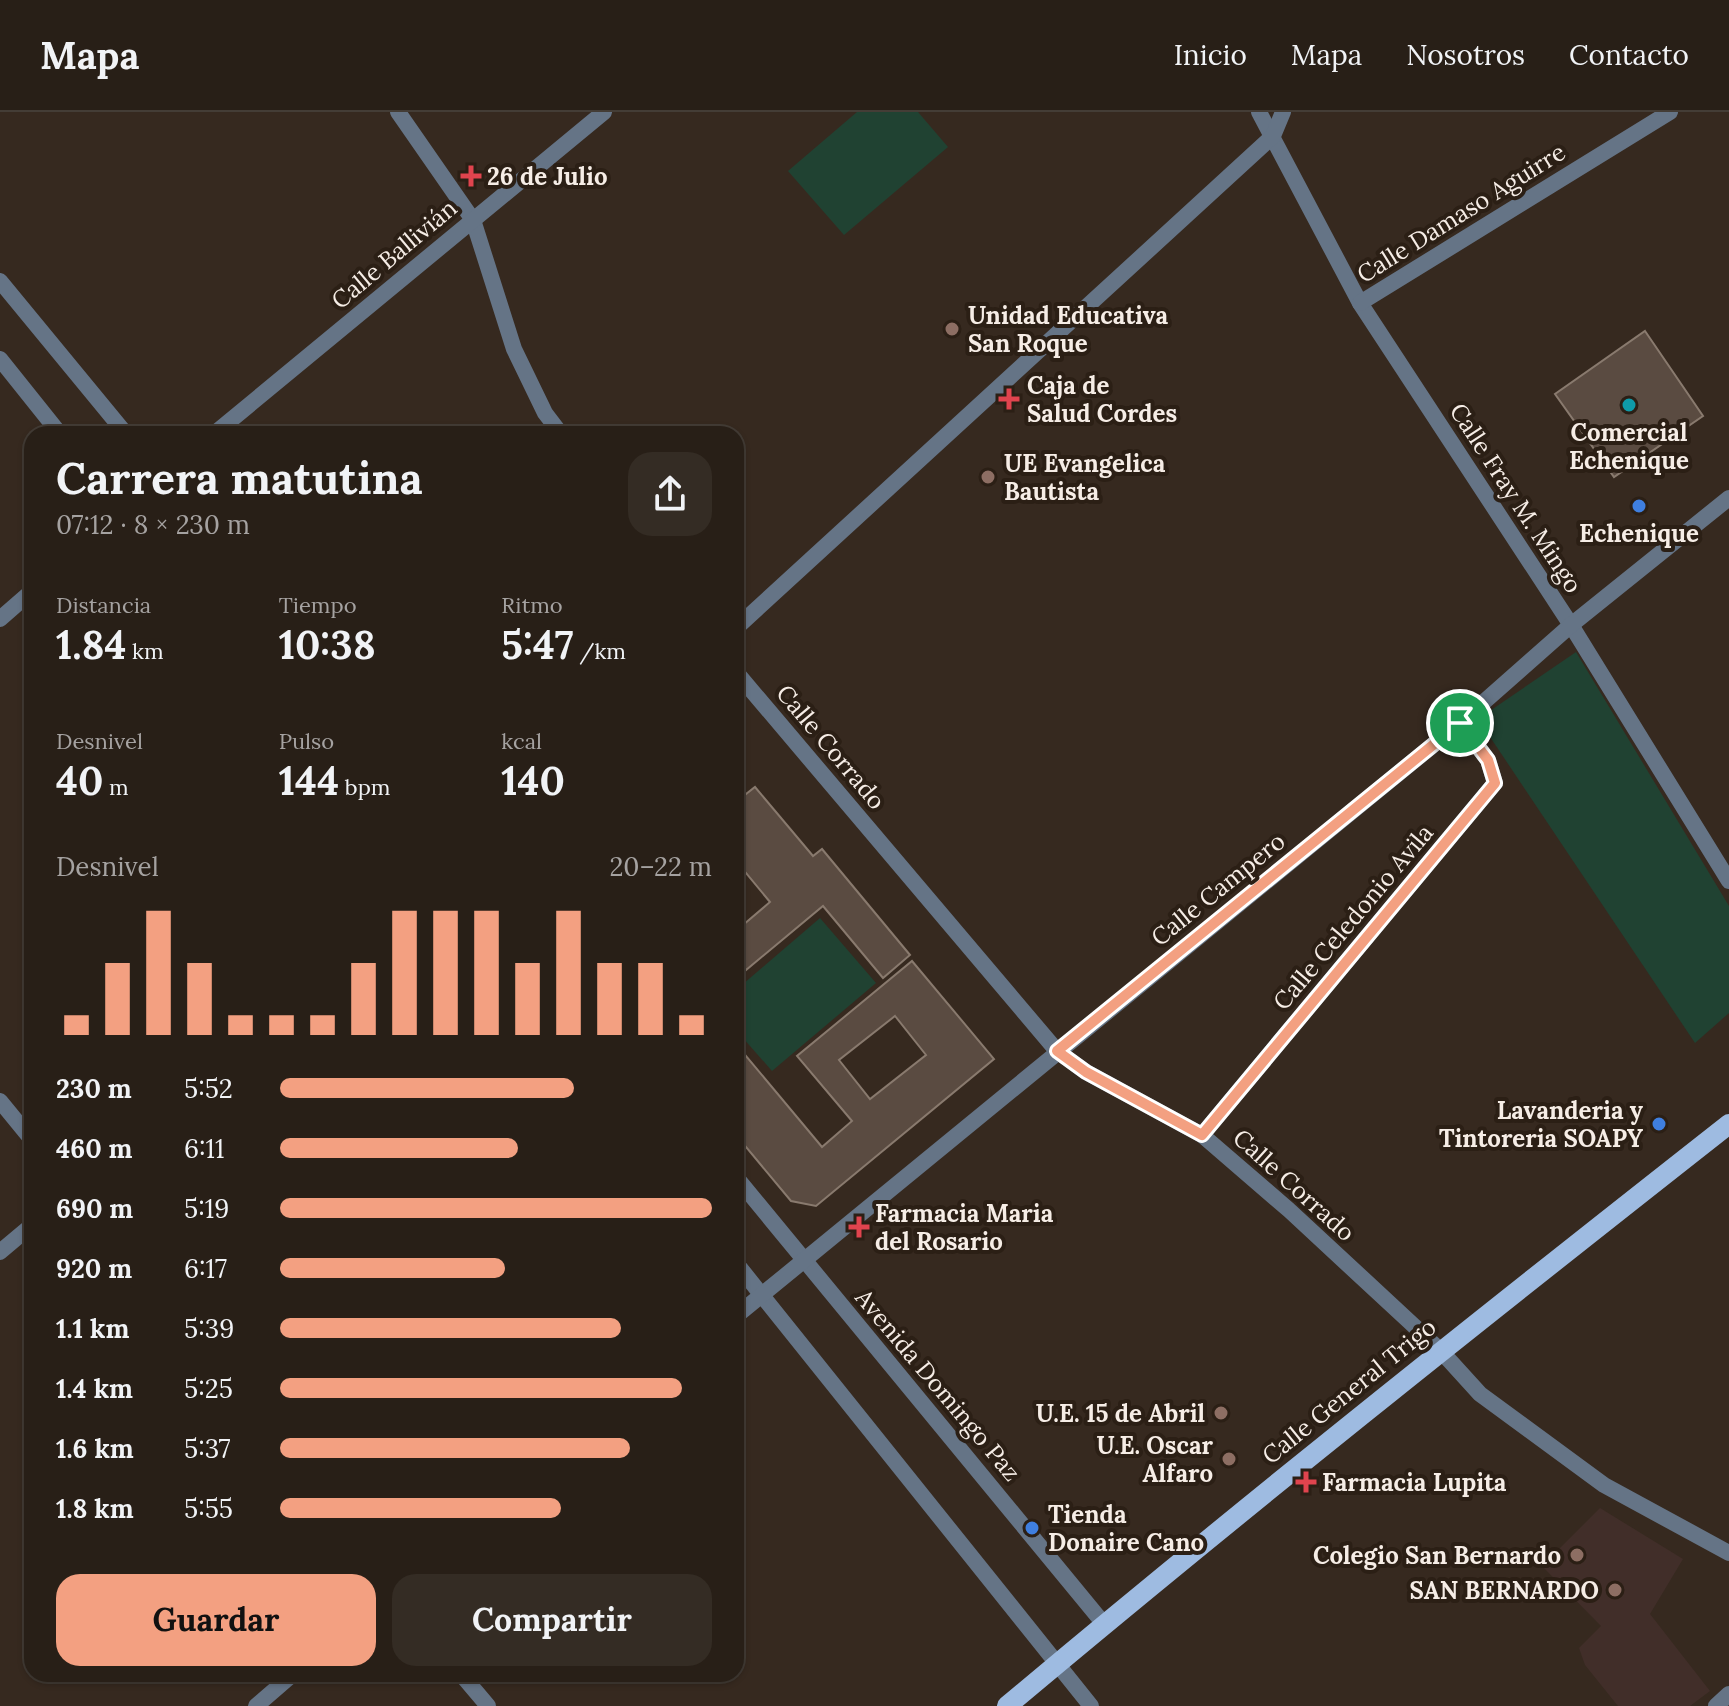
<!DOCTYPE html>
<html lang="es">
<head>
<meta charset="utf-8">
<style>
	:root { --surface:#281f17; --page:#342c24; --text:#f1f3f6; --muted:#a5a2a1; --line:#443d36; --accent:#f3a081 }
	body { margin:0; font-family:Lora,serif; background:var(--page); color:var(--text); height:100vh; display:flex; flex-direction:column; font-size:30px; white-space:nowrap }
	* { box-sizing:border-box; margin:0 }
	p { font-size:26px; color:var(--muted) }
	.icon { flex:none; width:44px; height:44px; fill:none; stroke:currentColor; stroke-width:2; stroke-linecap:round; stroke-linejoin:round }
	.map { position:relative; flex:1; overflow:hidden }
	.panel { position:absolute; left:24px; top:314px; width:720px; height:1256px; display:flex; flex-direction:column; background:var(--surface); border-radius:24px; box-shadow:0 2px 6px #0004,0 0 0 2px var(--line) }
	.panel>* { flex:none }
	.pin { position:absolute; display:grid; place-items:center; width:68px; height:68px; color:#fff; margin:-34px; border:4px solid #fff; border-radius:50%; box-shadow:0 2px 8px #0007 }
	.round { display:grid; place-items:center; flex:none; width:84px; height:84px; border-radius:24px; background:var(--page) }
	.head { display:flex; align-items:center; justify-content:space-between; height:136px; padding:0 32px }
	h1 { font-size:44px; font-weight:700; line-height:60px }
	.metrics { display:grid; grid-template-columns:repeat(3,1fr); gap:12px; height:136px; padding:8px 32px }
	.metrics div { display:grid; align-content:center }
	.metrics b { font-size:40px; font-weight:700 }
	.metrics small { font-size:22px; font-weight:400 }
	.metrics p { font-size:22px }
	.chart { height:224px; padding:16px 32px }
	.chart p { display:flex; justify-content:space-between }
	.chart svg { width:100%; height:144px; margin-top:8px; stroke:var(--accent); stroke-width:6 }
	.primary-button { display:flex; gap:16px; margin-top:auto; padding:16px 32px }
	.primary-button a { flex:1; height:92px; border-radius:24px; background:var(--accent); color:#111; font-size:32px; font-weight:700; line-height:92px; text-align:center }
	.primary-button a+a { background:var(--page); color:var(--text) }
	ul { padding:0 32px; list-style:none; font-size:26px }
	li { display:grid; grid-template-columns:128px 96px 1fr; align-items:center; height:60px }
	li i { height:20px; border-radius:10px; background:var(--accent) }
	header { display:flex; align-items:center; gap:48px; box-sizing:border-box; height:112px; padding:0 40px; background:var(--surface); border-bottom:2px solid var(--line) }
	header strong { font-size:38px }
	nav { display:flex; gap:44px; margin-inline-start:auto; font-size:28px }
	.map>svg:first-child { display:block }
</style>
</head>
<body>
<header>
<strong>Mapa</strong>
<nav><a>Inicio</a><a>Mapa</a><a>Nosotros</a><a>Contacto</a></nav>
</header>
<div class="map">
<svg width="1729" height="1594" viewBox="0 0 1729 1594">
	<rect width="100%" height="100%" fill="#36291f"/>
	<path fill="#412e29" d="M1600,1396L1683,1447L1650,1502L1710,1579L1690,1594H1618L1585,1553L1579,1536L1601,1514L1542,1454Z"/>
	<g fill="#204232">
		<path d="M857,0H918L948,35L844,123L788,59Z"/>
		<path d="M1576,540L1729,794V901L1695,931L1478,607Z"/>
		<path d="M820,806L876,871L772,959L736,918V878Z"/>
	</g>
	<g fill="#5a4b41" stroke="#897a6e" stroke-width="2" fill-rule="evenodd">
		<path d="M1645,219L1703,304L1614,365L1555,282Z"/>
		<path d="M755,675L813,744L822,737L910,843L883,866L823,794L746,858L736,846V819L770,790L736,749V690Z"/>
		<path d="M912,849L994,947L816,1094L791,1089L736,1023V932L822,1035L852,1009L797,944ZM895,904L926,943L870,987L839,948Z"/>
	</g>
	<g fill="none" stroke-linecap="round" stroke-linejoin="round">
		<g stroke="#657486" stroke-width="16">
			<path d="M398,0L473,108L514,237L545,301L561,322"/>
			<path d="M1259,0L1360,191L1571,513L1729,769"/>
			<path d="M0,169L126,322"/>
			<path d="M1360,191L1670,0"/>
			<path d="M0,247L60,322"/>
			<path d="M736,560L1057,939L1086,960L1202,1023L1289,1098L1440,1238L1480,1282L1604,1373L1729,1441"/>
			<path d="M1202,1023L1495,671L1488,648L1460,611"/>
			<path d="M736,1065L1104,1512"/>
			<path d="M736,1151L1091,1594"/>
			<path d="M736,1204L1460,611L1571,513L1729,386"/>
			<path d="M256,1594L293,1562"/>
			<path d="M1716,1594L1729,1582"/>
		</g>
		<g stroke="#657486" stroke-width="16">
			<path d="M214,322L604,0"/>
			<path d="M0,507L32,479"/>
			<path d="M736,516L1273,24L1283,0"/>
			<path d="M0,989L32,1028"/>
			<path d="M0,1140L32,1113"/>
			<path d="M461,1562L488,1594"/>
		</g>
		<path stroke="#9ebbe1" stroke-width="20" d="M1007,1594C1244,1395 1486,1203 1729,1012"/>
	</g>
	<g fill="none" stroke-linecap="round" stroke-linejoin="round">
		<defs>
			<path id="route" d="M1460,611L1488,648L1495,671L1202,1023L1086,960L1057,939Z"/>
		</defs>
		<use href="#route" stroke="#fff" stroke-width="16"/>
		<use href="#route" stroke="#f3a081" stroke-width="10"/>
	</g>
	<g fill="#e0444e" stroke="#2b1f15" stroke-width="3">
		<path d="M467 52h8v8h8v8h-8v8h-8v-8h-8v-8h8z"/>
		<path d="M1005 275h8v8h8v8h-8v8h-8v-8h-8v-8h8z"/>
		<path d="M855 1103h8v8h8v8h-8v8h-8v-8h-8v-8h8z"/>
		<path d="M1302 1358h8v8h8v8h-8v8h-8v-8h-8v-8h8z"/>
	</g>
	<g fill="#8d6e63" stroke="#2b1f15" stroke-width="3">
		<circle cx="952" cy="217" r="8"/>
		<circle cx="988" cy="365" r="8"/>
		<circle cx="1221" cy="1301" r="8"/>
		<circle cx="1229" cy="1347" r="8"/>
		<circle cx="1577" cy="1443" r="8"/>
		<circle cx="1615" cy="1478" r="8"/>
	</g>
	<circle fill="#0f9aa8" stroke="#2b1f15" stroke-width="3" cx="1629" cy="293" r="8"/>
	<g fill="#3f7fe0" stroke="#2b1f15" stroke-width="3">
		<circle cx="1639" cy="394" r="8"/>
		<circle cx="1659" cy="1012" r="8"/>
		<circle cx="1032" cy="1416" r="8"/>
	</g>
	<g text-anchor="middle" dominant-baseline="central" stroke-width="8" stroke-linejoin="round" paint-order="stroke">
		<g font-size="24" font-weight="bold" fill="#f6ede6" stroke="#2b1f15" text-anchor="start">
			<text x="487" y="64">26 de Julio</text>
			<text x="968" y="203">Unidad Educativa<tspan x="968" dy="28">San Roque</tspan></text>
			<text x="1027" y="273">Caja de<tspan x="1027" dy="28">Salud Cordes</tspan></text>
			<text x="1629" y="320" text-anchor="middle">Comercial<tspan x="1629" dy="28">Echenique</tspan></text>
			<text x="1004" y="351">UE Evangelica<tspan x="1004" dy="28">Bautista</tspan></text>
			<text x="1639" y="421" text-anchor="middle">Echenique</text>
			<text x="1643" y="998" text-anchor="end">Lavanderia y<tspan x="1643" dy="28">Tintoreria SOAPY</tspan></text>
			<text x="875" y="1101">Farmacia Maria<tspan x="875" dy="28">del Rosario</tspan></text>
			<text x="1205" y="1301" text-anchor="end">U.E. 15 de Abril</text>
			<text x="1213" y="1333" text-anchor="end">U.E. Oscar<tspan x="1213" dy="28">Alfaro</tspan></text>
			<text x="1322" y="1370">Farmacia Lupita</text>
			<text x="1048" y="1402">Tienda<tspan x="1048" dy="28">Donaire Cano</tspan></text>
			<text x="1561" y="1443" text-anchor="end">Colegio San Bernardo</text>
			<text x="1599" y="1478" text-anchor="end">SAN BERNARDO</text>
		</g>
		<g font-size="24" fill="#f6ede6" stroke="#2b1f15">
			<text transform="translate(1461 101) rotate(-32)">Calle Damaso Aguirre</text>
			<text transform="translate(394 142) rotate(-40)">Calle Ballivián</text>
			<text transform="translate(1516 386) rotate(57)">Calle Fray M. Mingo</text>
			<text transform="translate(831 635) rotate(50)">Calle Corrado</text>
			<text transform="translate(1218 777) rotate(-39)">Calle Campero</text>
			<text transform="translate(1353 805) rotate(-50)">Calle Celedonio Avila</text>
			<text transform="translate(1294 1073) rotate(42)">Calle Corrado</text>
			<text transform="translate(938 1273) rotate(50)">Avenida Domingo Paz</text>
			<text transform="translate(1349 1279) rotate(-39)">Calle General Trigo</text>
		</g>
	</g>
</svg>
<div class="pin" style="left:1460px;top:611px;background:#1e9e55"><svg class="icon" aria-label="arrive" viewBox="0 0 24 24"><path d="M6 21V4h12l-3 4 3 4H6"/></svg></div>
<section class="panel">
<div class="head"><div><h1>Carrera matutina</h1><p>07:12 · 8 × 230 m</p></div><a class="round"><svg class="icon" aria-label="share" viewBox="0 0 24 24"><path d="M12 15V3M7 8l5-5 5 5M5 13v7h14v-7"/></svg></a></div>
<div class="metrics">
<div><p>Distancia</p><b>1.84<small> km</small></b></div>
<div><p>Tiempo</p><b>10:38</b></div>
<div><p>Ritmo</p><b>5:47<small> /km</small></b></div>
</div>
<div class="metrics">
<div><p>Desnivel</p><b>40<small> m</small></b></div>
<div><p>Pulso</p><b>144<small> bpm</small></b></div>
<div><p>kcal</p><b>140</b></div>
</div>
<div class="chart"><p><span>Desnivel</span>20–22 m</p>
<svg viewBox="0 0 160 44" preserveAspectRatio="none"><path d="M5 44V38M15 44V22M25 44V6M35 44V22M45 44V38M55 44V38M65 44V38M75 44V22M85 44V6M95 44V6M105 44V6M115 44V22M125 44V6M135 44V22M145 44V22M155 44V38"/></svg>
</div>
<ul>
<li><b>230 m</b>5:52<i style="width:68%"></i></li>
<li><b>460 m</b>6:11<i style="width:55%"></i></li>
<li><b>690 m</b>5:19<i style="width:100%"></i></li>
<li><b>920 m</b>6:17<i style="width:52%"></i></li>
<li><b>1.1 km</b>5:39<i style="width:79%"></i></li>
<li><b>1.4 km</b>5:25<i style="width:93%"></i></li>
<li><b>1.6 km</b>5:37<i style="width:81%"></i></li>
<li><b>1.8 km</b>5:55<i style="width:65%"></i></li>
</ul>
<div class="primary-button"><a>Guardar</a><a>Compartir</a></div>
</section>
</div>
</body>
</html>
